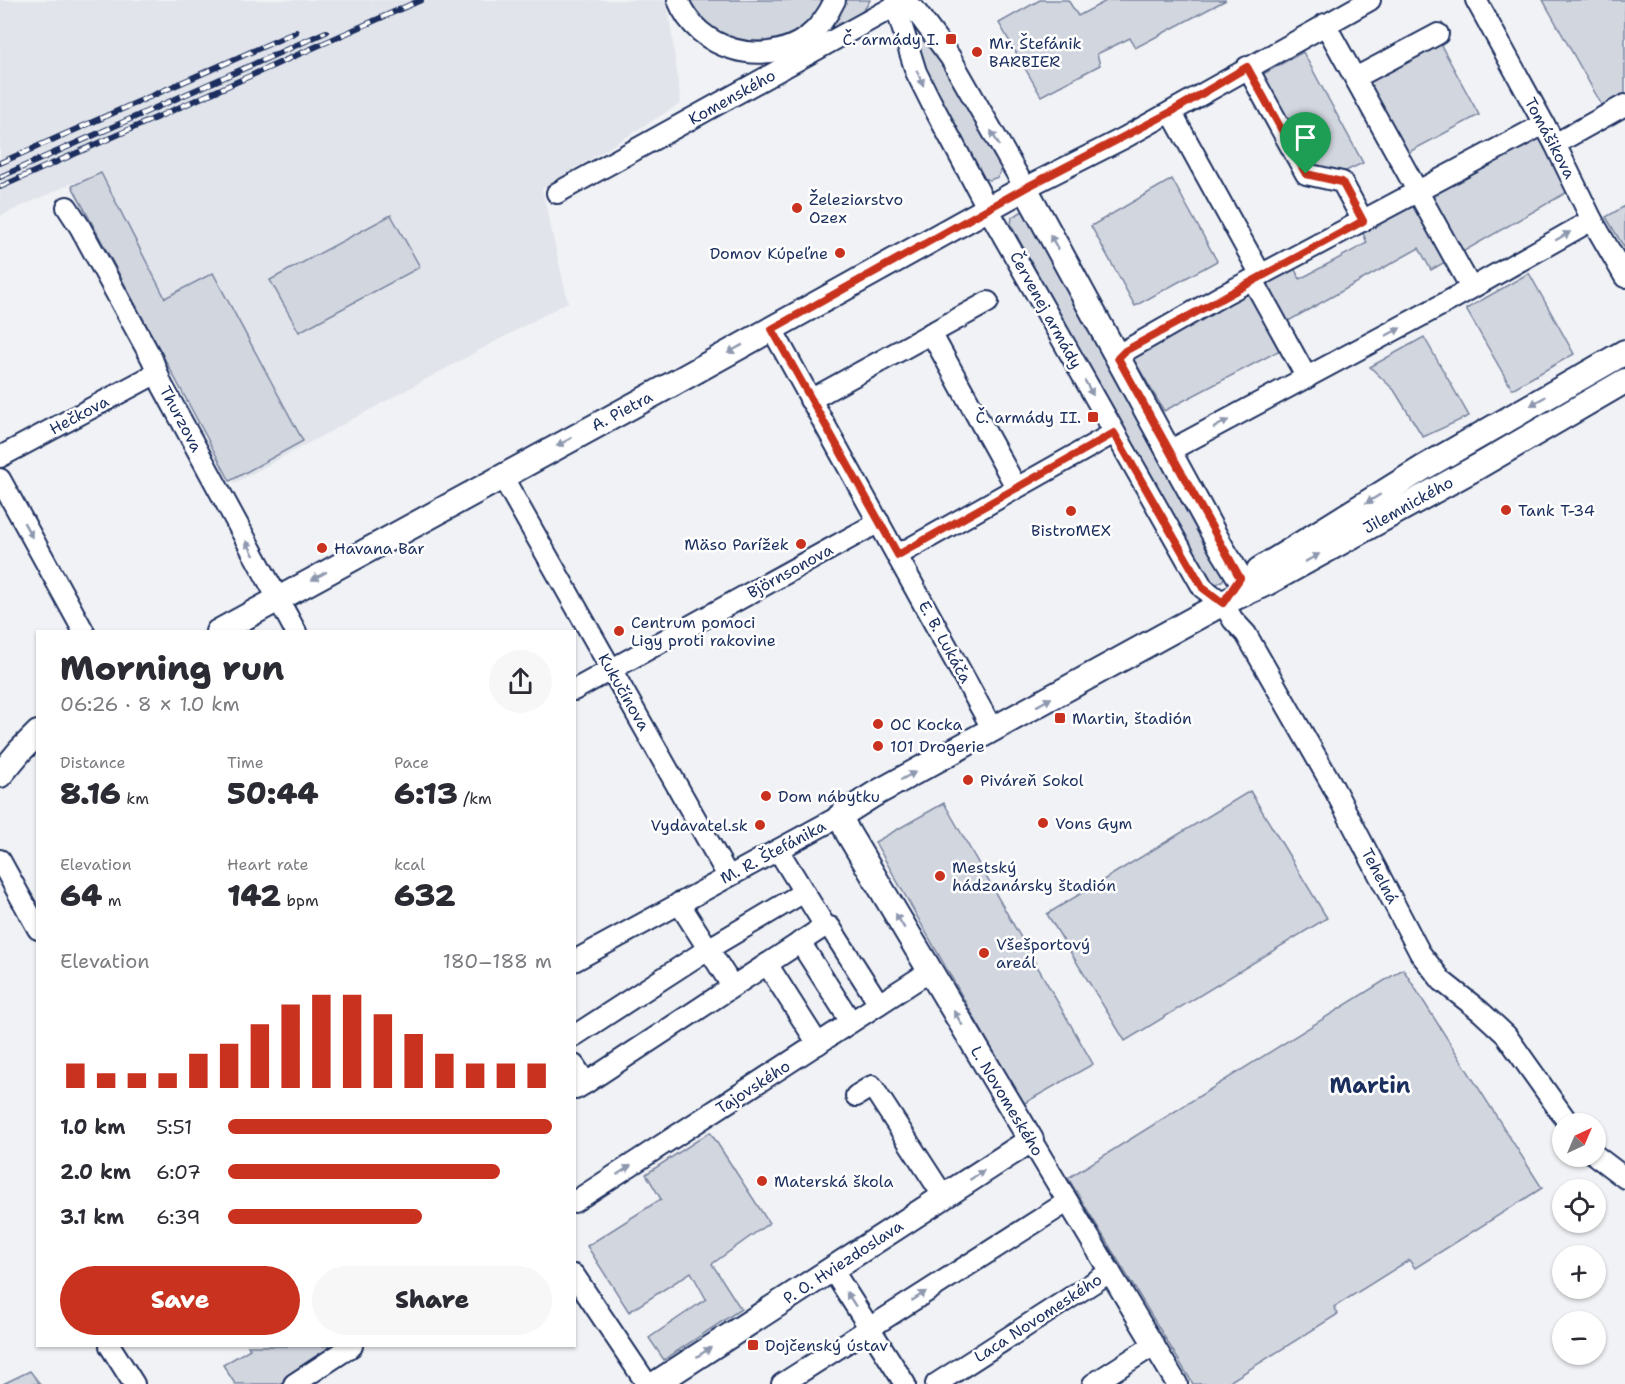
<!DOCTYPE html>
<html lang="en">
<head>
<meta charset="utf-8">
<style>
	:root { --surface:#fff; --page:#f7f7f7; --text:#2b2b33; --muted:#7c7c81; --accent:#c8321e }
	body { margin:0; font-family:"Shantell Sans",sans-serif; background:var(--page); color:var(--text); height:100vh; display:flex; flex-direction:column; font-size:22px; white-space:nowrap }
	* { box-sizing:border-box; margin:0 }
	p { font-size:20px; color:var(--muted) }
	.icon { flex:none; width:33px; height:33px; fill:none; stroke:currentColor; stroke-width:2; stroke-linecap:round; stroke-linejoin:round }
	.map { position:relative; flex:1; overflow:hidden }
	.drawer { position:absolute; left:36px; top:630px; width:540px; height:717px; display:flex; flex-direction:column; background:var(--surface); border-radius:0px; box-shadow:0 2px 4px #0004 }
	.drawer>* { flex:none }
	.needle { width:39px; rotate:44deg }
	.controls { position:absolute; left:1552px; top:1113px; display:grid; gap:12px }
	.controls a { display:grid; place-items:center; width:54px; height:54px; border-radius:50%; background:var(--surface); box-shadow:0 2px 4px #0004; font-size:30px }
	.pin { position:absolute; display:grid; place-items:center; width:51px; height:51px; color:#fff; margin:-62px -26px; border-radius:50% 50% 50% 0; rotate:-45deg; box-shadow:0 0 6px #0007 }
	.pin .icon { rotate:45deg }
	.round { display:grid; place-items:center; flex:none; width:63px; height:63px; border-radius:32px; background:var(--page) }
	.headline { display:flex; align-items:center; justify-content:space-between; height:102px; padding:0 24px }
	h1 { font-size:33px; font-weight:800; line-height:45px }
	.metrics { display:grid; grid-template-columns:repeat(3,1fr); gap:9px; height:102px; padding:6px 24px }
	.metrics div { display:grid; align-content:center }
	.metrics b { font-size:30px; font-weight:800 }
	.metrics small { font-size:16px; font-weight:400 }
	.metrics p { font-size:16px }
	.chart { height:168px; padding:12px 24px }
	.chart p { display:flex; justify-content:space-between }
	.chart svg { width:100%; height:108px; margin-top:6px; stroke:var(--accent); stroke-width:6 }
	.button { display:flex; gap:12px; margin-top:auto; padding:12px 24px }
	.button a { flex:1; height:69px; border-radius:36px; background:var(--accent); color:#fff; font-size:24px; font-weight:800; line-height:69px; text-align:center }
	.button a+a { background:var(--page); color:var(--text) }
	ul { padding:0 24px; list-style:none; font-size:20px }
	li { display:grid; grid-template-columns:96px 72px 1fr; align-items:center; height:45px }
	li i { height:15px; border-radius:8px; background:var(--accent) }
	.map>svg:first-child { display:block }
</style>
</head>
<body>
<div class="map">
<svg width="1625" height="1384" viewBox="0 0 1625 1384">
	<rect width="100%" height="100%" fill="#f1f2f5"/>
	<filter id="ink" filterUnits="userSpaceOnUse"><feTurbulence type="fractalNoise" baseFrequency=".0167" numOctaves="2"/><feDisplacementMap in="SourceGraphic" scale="12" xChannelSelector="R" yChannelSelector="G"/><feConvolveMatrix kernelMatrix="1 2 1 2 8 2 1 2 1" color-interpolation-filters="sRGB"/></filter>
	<g filter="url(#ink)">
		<path fill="#e1e4ea" d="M0,0H667L681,103L542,189L568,302L235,483L75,182L0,216Z"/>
		<g fill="#d2d6df" stroke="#76829e" stroke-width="1.5">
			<path d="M689,0H823C808,40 756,50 722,33C707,26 698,13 689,0Z"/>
			<path d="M846,0H870C864,16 839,27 825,36L835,23Z"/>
			<path d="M1040,0H1068L1078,16L1108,0H1226L1135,48L1130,38L1097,54L1100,65L1041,96L999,23Z"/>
			<path d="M1543,0H1625V97L1604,109Z"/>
			<path d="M906,11L943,61L1003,166L998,177L990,180L983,178L926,70L904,16Z"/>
			<path d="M1436,36L1479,115L1396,159L1355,77Z"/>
			<path d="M1303,52L1363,163L1318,184L1258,77Z"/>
			<path d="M1540,133L1571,190L1431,270L1419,248L1283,324L1262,281L1292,264L1300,279L1367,243L1361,228Z"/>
			<path d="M101,173L165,298L213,273L303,441L230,481L72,186Z"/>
			<path d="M1172,179L1217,261L1135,306L1091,226Z"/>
			<path d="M1625,206V249L1606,217Z"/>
			<path d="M1023,211L1032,217L1226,574C1222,586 1213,586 1205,579L1011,225L1012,217Z"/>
			<path d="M391,215L420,267L299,332L270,280Z"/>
			<path d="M1529,273L1574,354L1512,389L1466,309Z"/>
			<path d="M1250,289L1284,348L1164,411L1131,355Z"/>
			<path d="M1424,337L1469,416L1423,437L1394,390L1370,367Z"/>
			<path d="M1250,791L1327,918L1125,1041L1047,914Z"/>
			<path d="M944,803L1093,1064L1023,1104L875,842Z"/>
			<path d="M1403,969L1542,1188L1415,1268L1409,1260L1334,1307L1338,1314L1226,1384H1193L1068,1178Z"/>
			<path d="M710,1132L769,1223L712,1264L741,1309L664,1360L649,1338L706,1299L691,1272L629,1312L587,1246L661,1199L646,1174Z"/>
			<path d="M248,1346H337L280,1384H235L223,1365L250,1349Z"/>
			<path d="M30,1371L40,1384H3Z"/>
		</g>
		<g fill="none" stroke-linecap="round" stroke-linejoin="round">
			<defs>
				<g id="minor">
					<path d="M678,0C697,50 764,69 807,37C820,27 828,15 835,0"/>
					<path d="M900,0L915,10L950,57L1025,188L1124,138L1370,0"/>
					<path d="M1476,0L1555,144L1592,220L1625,277"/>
					<path d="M901,2L899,17L916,72L931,102L988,209L1203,588L1223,603L1233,620L1246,634L1331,783L1420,953L1442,981L1480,1011L1506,1035L1569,1124"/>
					<path d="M1325,24L1471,288"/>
					<path d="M1247,67L1306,174L1342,182L1363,221"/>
					<path d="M1355,78L1438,34"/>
					<path d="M1171,112L1261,275"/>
					<path d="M1555,144L1625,105"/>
					<path d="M557,193L906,0"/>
					<path d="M67,207L80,227L152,359L162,385L296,632"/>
					<path d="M1253,280L1307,378"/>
					<path d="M772,329L993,730"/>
					<path d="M931,333L1016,487"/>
					<path d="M1118,358L1125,351L1223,295L1544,124"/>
					<path d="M810,400L988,302"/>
					<path d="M1169,451L1447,302L1592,220"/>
					<path d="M0,457L157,373"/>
					<path d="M502,476L728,876"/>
					<path d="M0,479L84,632"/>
					<path d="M898,555L1114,433"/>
					<path d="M574,690L879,522"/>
					<path d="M778,850L825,926L830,927L879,1004"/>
					<path d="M0,860L38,929"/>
					<path d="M679,903L732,986"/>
					<path d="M800,942L851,1022"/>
					<path d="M574,961L840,816"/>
					<path d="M767,964L818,1044"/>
					<path d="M574,1036L708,949L804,892"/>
					<path d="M574,1065L586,1083L576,1089"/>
					<path d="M586,1083L825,926"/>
					<path d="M856,1096L872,1086L944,1197"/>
					<path d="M1031,1140L1177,1384"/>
					<path d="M1596,1156L1625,1178"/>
					<path d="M574,1202L930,971"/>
					<path d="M832,1269L905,1384"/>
					<path d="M574,1275L647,1384"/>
					<path d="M110,1346L134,1384"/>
					<path d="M294,1384L352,1346"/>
					<path d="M782,1384L1067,1202"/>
					<path d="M936,1384L1110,1272"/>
					<path d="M1093,1384L1154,1345"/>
				</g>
				<g id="major">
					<path d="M1259,570L1423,468L1625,352"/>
					<path d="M218,632L667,387L1025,188L1221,547L1240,578"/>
					<path d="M0,775L20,751L38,733"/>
					<path d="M655,1384L1031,1140L848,833L840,816L873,795L1223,603L1267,583L1479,466L1625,381"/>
				</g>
			</defs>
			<use href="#minor" stroke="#1b2f5e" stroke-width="24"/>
			<use href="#major" stroke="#1b2f5e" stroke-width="28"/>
			<use href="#minor" stroke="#fff" stroke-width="20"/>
			<use href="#major" stroke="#fff" stroke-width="24"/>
			<defs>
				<g id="rail">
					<path d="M0,163L296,32"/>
					<path d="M0,177L326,32"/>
					<path d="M0,187L421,0"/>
				</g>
			</defs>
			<use href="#rail" stroke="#1b2f5e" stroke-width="6"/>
			<use href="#rail" stroke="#fff" stroke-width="4" stroke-dasharray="11" stroke-linecap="butt"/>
		</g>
		<defs><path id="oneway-solid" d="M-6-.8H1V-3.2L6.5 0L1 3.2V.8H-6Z" transform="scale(1.5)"/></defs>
		<g fill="#8d97ae">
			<use href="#oneway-solid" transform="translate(920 78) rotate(66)"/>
			<use href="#oneway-solid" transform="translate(995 138) rotate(-119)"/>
			<use href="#oneway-solid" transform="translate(1563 236) rotate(-30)"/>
			<use href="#oneway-solid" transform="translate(1054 242) rotate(-118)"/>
			<use href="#oneway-solid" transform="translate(1393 332) rotate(-28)"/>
			<use href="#oneway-solid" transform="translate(735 349) rotate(151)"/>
			<use href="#oneway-solid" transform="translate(1089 388) rotate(61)"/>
			<use href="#oneway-solid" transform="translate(1538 401) rotate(150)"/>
			<use href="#oneway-solid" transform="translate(1221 424) rotate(-28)"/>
			<use href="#oneway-solid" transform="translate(564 442) rotate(152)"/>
			<use href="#oneway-solid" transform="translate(1373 499) rotate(148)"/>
			<use href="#oneway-solid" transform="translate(28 530) rotate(61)"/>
			<use href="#oneway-solid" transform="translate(250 548) rotate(-118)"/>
			<use href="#oneway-solid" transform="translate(1312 558) rotate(-29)"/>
			<use href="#oneway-solid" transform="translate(319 576) rotate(151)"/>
			<use href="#oneway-solid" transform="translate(1044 702) rotate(-29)"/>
			<use href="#oneway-solid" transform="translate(908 776) rotate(-28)"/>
			<use href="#oneway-solid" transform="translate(900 921) rotate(-121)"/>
			<use href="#oneway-solid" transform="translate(958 1018) rotate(-121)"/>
			<use href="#oneway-solid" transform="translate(624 1170) rotate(-33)"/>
			<use href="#oneway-solid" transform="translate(977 1175) rotate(-33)"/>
			<use href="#oneway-solid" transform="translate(919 1296) rotate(-33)"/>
			<use href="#oneway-solid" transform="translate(851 1299) rotate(-123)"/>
			<use href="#oneway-solid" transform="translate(704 1352) rotate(-33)"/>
		</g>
	</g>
	<g fill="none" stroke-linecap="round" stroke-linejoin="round" filter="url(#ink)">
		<defs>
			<path id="route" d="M1247,67L1306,174L1342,182L1363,221L1125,351L1118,358L1240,578L1223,603L1203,588L1114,433L898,555L772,329L1025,188L1171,112Z"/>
		</defs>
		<use href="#route" stroke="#fff" stroke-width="12"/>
		<use href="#route" stroke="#c8321e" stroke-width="8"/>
	</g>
	<g fill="#c8321e" stroke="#fff" stroke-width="2">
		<rect x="945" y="33" width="12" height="12" rx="3"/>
		<circle cx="977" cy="52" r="6"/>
		<circle cx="797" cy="208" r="6"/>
		<circle cx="840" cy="253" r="6"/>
		<rect x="1087" y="411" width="12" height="12" rx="3"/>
		<circle cx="1506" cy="510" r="6"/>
		<circle cx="1071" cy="511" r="6"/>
		<circle cx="801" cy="544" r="6"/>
		<circle cx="322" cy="548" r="6"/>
		<circle cx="619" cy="631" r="6"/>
		<rect x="1054" y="712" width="12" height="12" rx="3"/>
		<circle cx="878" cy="724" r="6"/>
		<circle cx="878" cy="746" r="6"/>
		<circle cx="968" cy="780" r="6"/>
		<circle cx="766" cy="796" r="6"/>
		<circle cx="1043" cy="823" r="6"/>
		<circle cx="760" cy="825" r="6"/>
		<circle cx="940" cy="876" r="6"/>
		<circle cx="984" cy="953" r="6"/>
		<circle cx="762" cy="1181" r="6"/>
		<rect x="747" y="1339" width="12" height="12" rx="3"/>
	</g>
	<g text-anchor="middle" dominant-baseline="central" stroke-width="5" stroke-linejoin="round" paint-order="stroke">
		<g font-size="16" fill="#1b2f5e" stroke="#fff" text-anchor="start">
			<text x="939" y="39" text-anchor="end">Č. armády I.</text>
			<text x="989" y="43">Mr. Štefánik<tspan x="989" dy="18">BARBIER</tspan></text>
			<text x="809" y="199">Železiarstvo<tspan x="809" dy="18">Ozex</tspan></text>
			<text x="828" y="253" text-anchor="end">Domov Kúpeľne</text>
			<text x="1081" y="417" text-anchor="end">Č. armády II.</text>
			<text x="1518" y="510">Tank T-34</text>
			<text x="1071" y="530" text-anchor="middle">BistroMEX</text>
			<text x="789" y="544" text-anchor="end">Mäso Parížek</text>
			<text x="334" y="548">Havana Bar</text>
			<text x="631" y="622">Centrum pomoci<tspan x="631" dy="18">Ligy proti rakovine</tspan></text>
			<text x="1072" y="718">Martin, štadión</text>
			<text x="890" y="724">OC Kocka</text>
			<text x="890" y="746">101 Drogerie</text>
			<text x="980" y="780">Piváreň Sokol</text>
			<text x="778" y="796">Dom nábytku</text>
			<text x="1055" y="823">Vons Gym</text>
			<text x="748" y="825" text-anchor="end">Vydavatel.sk</text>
			<text x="952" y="867">Mestský<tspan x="952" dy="18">hádzanársky štadión</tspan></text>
			<text x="996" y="944">Všešportový<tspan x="996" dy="18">areál</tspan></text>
			<text x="774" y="1181">Materská škola</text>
			<text x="765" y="1345">Dojčenský ústav</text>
		</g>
		<g font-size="16" fill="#1b2f5e" stroke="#fff">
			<text transform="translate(732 97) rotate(-29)">Komenského</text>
			<text transform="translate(1550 138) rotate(62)">Tomášikova</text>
			<text transform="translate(1046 310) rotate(61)">Červenej armády</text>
			<text transform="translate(622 411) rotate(-28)">A. Pietra</text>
			<text transform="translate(79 415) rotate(-28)">Hečkova</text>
			<text transform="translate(181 419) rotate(62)">Thurzova</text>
			<text transform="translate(1408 505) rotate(-29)">Jilemnického</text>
			<text transform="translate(790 571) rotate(-29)">Björnsonova</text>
			<text transform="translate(945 642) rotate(61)">E. B. Lukáča</text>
			<text transform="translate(624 692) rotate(60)">Kukučínova</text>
			<text transform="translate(773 852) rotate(-28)">M. R. Štefánika</text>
			<text transform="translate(1380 876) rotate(62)">Tehelná</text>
			<text transform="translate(753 1087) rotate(-33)">Tajovského</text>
			<text transform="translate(1007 1101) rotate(59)">L. Novomeského</text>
			<text transform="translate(843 1262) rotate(-33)">P. O. Hviezdoslava</text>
			<text transform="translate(1038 1318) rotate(-33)">Laca Novomeského</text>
		</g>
		<g font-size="22" font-weight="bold" fill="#1b2f5e" stroke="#fff">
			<text x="1370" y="1085">Martin</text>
		</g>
	</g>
</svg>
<div class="controls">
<a><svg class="needle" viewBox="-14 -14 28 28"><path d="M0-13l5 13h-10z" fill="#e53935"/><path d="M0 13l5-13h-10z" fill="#7c7c81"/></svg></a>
<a><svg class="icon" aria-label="locate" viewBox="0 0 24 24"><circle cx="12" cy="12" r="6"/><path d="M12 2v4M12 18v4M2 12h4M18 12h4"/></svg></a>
<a>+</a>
<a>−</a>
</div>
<div class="pin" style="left:1306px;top:174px;background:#1e9e55"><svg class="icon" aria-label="arrive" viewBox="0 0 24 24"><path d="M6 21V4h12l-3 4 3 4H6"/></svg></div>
<section class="drawer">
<div class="headline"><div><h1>Morning run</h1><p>06:26 · 8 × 1.0 km</p></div><a class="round"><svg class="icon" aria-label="share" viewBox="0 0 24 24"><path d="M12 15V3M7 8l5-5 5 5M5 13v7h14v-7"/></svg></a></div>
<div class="metrics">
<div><p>Distance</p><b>8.16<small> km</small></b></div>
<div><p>Time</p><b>50:44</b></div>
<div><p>Pace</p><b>6:13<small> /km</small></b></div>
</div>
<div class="metrics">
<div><p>Elevation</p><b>64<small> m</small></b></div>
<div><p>Heart rate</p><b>142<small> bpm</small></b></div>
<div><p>kcal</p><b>632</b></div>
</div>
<div class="chart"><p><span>Elevation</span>180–188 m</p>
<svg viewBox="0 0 160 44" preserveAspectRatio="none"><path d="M5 44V34M15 44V38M25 44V38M35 44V38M45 44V30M55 44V26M65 44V18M75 44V10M85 44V6M95 44V6M105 44V14M115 44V22M125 44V30M135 44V34M145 44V34M155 44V34"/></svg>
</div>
<ul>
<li><b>1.0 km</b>5:51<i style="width:100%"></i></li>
<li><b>2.0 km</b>6:07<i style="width:84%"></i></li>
<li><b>3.1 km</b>6:39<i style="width:60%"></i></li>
</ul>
<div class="button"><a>Save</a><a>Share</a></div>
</section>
</div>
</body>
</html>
